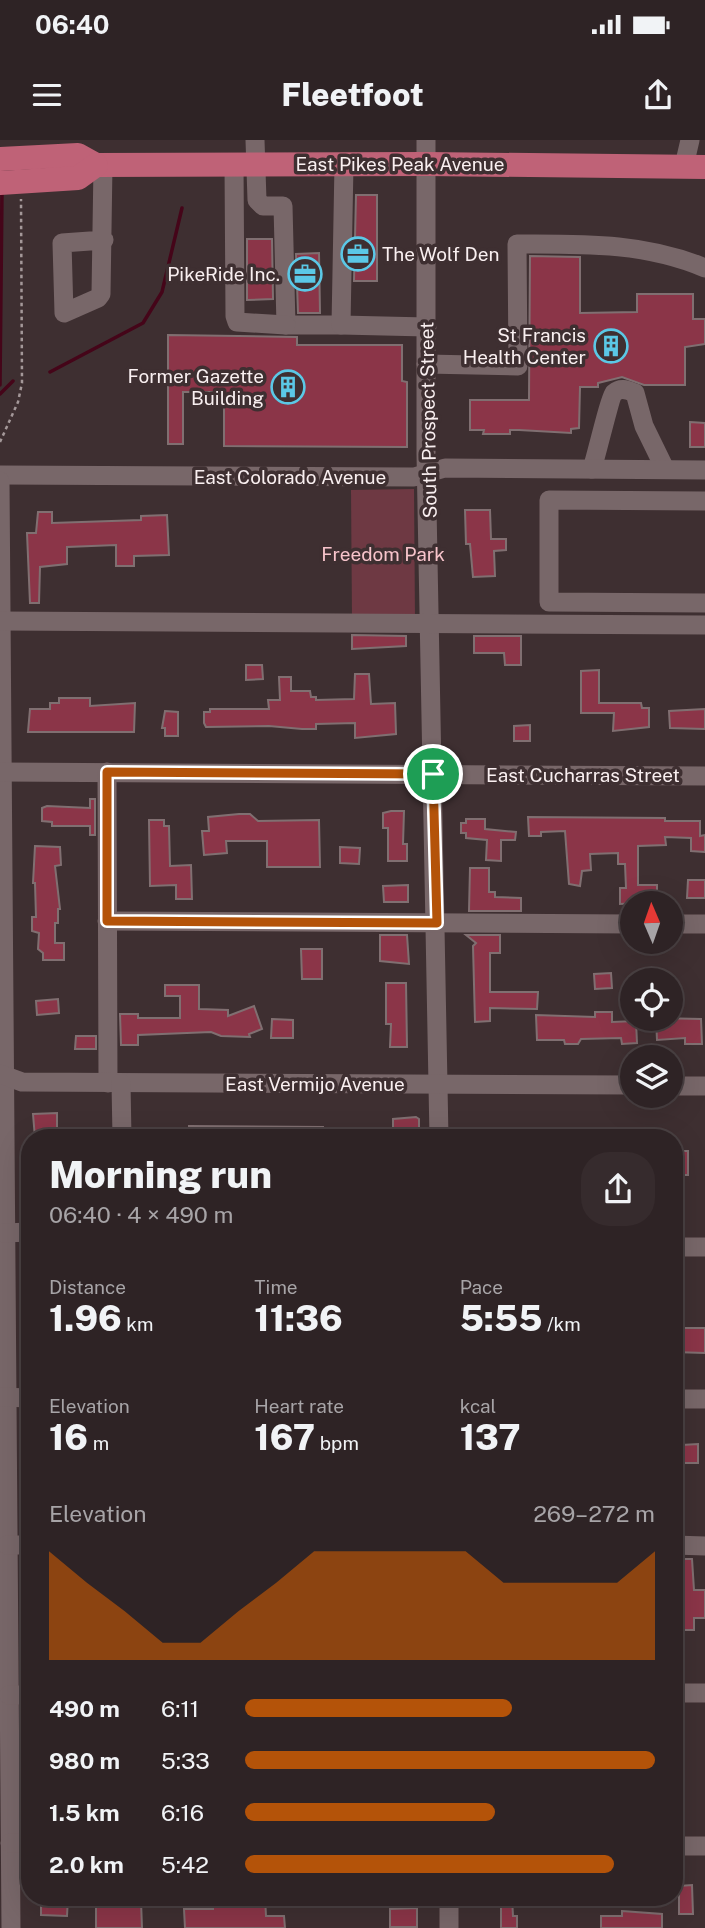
<!DOCTYPE html>
<html lang="en">
<head>
<meta charset="utf-8">
<style>
	:root { --surface:#2e2325; --page:#362b2d; --text:#f1f3f6; --muted:#a7a4a7; --line:#494042; --accent:#b45309 }
	body { margin:0; font-family:"Public Sans",sans-serif; background:var(--page); color:var(--text); height:100vh; display:flex; flex-direction:column; font-size:26px; white-space:nowrap }
	* { box-sizing:border-box; margin:0 }
	p { font-size:23px; color:var(--muted) }
	.icon { flex:none; width:38px; height:38px; fill:none; stroke:currentColor; stroke-width:2; stroke-linecap:round; stroke-linejoin:round }
	.map { position:relative; flex:1; overflow:hidden }
	.panel { position:absolute; left:21px; top:989px; width:662px; height:777px; display:flex; flex-direction:column; background:var(--surface); border-radius:28px; box-shadow:0 7px 28px #0002,0 0 0 2px var(--line) }
	.panel>* { flex:none }
	.needle { width:46px; rotate:358deg }
	.buttons { position:absolute; left:620px; top:751px; display:grid; gap:14px }
	.buttons a { display:grid; place-items:center; width:63px; height:63px; border-radius:50%; background:var(--surface); box-shadow:0 7px 28px #0002,0 0 0 2px var(--line); font-size:35px }
	.pin { position:absolute; display:grid; place-items:center; width:60px; height:60px; color:#fff; margin:-30px; border:4px solid #fff; border-radius:50%; box-shadow:0 2px 7px #0007 }
	.round { display:grid; place-items:center; flex:none; width:74px; height:74px; border-radius:28px; background:var(--page) }
	.overview { display:flex; align-items:center; justify-content:space-between; height:119px; padding:0 28px }
	h1 { font-size:38px; font-weight:800; line-height:52px }
	.metrics { display:grid; grid-template-columns:repeat(3,1fr); gap:10px; height:119px; padding:7px 28px }
	.metrics div { display:grid; align-content:center }
	.metrics b { font-size:35px; font-weight:800 }
	.metrics small { font-size:19px; font-weight:400 }
	.metrics p { font-size:19px }
	.chart { height:196px; padding:14px 28px }
	.chart p { display:flex; justify-content:space-between }
	.chart svg { width:100%; height:126px; margin-top:7px; fill:var(--accent); opacity:.7 }
	ul { padding:0 28px; list-style:none; font-size:23px }
	li { display:grid; grid-template-columns:112px 84px 1fr; align-items:center; height:52px }
	li i { height:18px; border-radius:9px; background:var(--accent) }
	.status { display:flex; justify-content:space-between; align-items:center; height:49px; padding:0 35px; background:var(--surface); direction:ltr }
	.status svg { height:19px; fill:currentColor }
	header { display:flex; justify-content:space-between; align-items:center; height:91px; padding:0 28px; background:var(--surface); font-size:32px; font-weight:800 }
	.map>svg:first-child { display:block }
</style>
</head>
<body>
<div class="status"><b>06:40</b><svg viewBox="0 0 49 12"><path d="M0 12V9h3v3zM5 12V6h3v6zM10 12V3h3v9zM15 12V0h3v12zM26 1h20v11H26zM47 4h2v5h-2z"/></svg></div>
<header><svg class="icon" aria-label="menu" viewBox="0 0 24 24"><path d="M4 6h16M4 12h16M4 18h16"/></svg>Fleetfoot<svg class="icon" aria-label="share" viewBox="0 0 24 24"><path d="M12 15V3M7 8l5-5 5 5M5 13v7h14v-7"/></svg></header>
<div class="map">
<svg width="705" height="1788" viewBox="0 0 705 1788">
	<rect width="100%" height="100%" fill="#3e2f31"/>
	<path fill="#6e3943" d="M414,349L415,478L352,479L351,350Z"/>
	<g fill="none" stroke-linecap="round" stroke-linejoin="round">
		<g stroke="#450519" stroke-width="3.5">
			<path d="M50,232L143,183L162,152L182,68"/>
			<path d="M0,245L2,51"/>
			<path d="M0,254L13,241"/>
		</g>
	</g>
	<g fill="#8b3548" stroke="#806f71" stroke-width="2">
		<path d="M356,55H377V141H354Z"/>
		<path d="M247,99H272L273,159L247,160Z"/>
		<path d="M319,113L320,173H298L296,114Z"/>
		<path d="M530,116L580,117V173L637,172V154H693V179H705V204L685,207V245H644L622,237L598,243V247H580L579,288L571,289V293L519,290H510V294H483L484,290H470V260H529Z"/>
		<path d="M168,195L297,197V205H402V241L407,242V307L224,306V252H183V304H168Z"/>
		<path d="M690,282L705,283V307H690Z"/>
		<path d="M465,370H490L491,399H506V410L494,411L495,436L473,437L470,404H466Z"/>
		<path d="M38,372H52V383L141,380V376L167,375L169,415L134,416V426H116V405L67,407V424L40,427L39,463H30L27,393H36Z"/>
		<path d="M352,495L406,496V506L352,509Z"/>
		<path d="M474,496H521V525H505L504,513H474Z"/>
		<path d="M246,525H262L263,539L246,540Z"/>
		<path d="M599,530V563H641L642,568H649V587L613,591L614,573H581V531Z"/>
		<path d="M355,534H369L371,564L395,563L396,594L355,598V583L316,584V589H302L269,586L206,587L204,583V572H210V569H269L268,560H280L279,537H291V551H310L311,557H316V560L354,559Z"/>
		<path d="M59,558H90V566L135,563L134,592H28L30,569H50V563H59Z"/>
		<path d="M705,569V589L670,588L669,571Z"/>
		<path d="M165,571L178,572V596H165V588H162Z"/>
		<path d="M530,585V601H514V586Z"/>
		<path d="M90,659H95V695H90V686H52V682L42,681V668L47,666L90,668Z"/>
		<path d="M391,671H404L403,704H407V721H388V688H383V673Z"/>
		<path d="M239,674H250L258,681L319,680L320,727H267V701H226L227,713L204,715L202,691H209L208,677Z"/>
		<path d="M528,677L665,678V681H700V696L705,695V712L691,711V698L665,697L666,705L638,706V745H657V757H638V763L620,764V748H626L625,724H618V713L590,714L591,730L582,731L580,746L569,744L565,691L541,692V696H529Z"/>
		<path d="M466,679H485V689L516,692L515,700H501V721L486,720L487,700L466,698V693H461V683H466Z"/>
		<path d="M149,680H164V686H169L170,726L191,725L192,759H176V745L150,746Z"/>
		<path d="M35,706L60,707L61,725L55,726L60,769H58V783H55V803H64V820H43V813L38,809L39,793L32,791V777H36L35,743H33Z"/>
		<path d="M340,707L360,708L359,724L340,723Z"/>
		<path d="M470,728H489V752H495V757L521,758V771H469Z"/>
		<path d="M688,740H705V758H687Z"/>
		<path d="M408,745V762H384L383,746Z"/>
		<path d="M380,795H407L409,824L380,821Z"/>
		<path d="M466,795H500V813H490V852H538L537,869L490,868V881L475,882L473,806L476,803Z"/>
		<path d="M301,809H322V839H302Z"/>
		<path d="M611,833L612,848L595,849L594,834Z"/>
		<path d="M386,843H406L407,907H390L391,884H386Z"/>
		<path d="M165,845H199V869L228,870V876L254,866L262,889L249,894L250,897L221,896L211,892L138,895V905H121L120,874H138V878H180V856H165Z"/>
		<path d="M58,859L59,873L37,875L36,861Z"/>
		<path d="M595,872H612V882L636,881L637,903L622,904L621,898L581,899L578,904H565L564,900H537L536,875L595,877Z"/>
		<path d="M656,878L701,879L702,904H685V898L657,900Z"/>
		<path d="M272,879L293,880V898H271Z"/>
		<path d="M76,896H96V909H75Z"/>
		<path d="M57,973V998H35L33,974Z"/>
		<path d="M416,977L419,979V995L393,996V979Z"/>
		<path d="M189,986L323,987L324,998H189Z"/>
		<rect x="674" y="1011" width="14" height="24"/>
		<path d="M675,1188H705V1213L674,1212Z"/>
		<path d="M698,1304V1323H682V1305Z"/>
		<path d="M682,1419H692L694,1450H705V1478H694V1490H680V1477H676L675,1426H682Z"/>
		<path d="M692,1745L693,1774H679V1746Z"/>
		<path d="M41,1757H68L67,1776L41,1775Z"/>
		<path d="M96,1757H115V1762L141,1761L142,1788H96Z"/>
		<path d="M255,1757H265L266,1776H284L285,1788H185L184,1769H213V1764L255,1765Z"/>
		<path d="M501,1757H512L513,1776H517V1788H501Z"/>
		<path d="M417,1768V1787H390V1769Z"/>
		<path d="M622,1771L662,1774V1788H601V1776H622Z"/>
	</g>
	<g fill="none" stroke-linecap="round" stroke-linejoin="round">
		<path stroke="#a49899" stroke-width="2.5" stroke-dasharray="3.5 3.5" stroke-linecap="butt" d="M0,302L18,262L22,243L21,59"/>
		<g stroke="#786769" stroke-width="19">
			<path d="M255,0L257,60L263,66H283L286,185H341"/>
			<path d="M426,0V314L439,998"/>
			<path d="M234,23L235,176L237,182L286,185"/>
			<path d="M344,24L341,185L427,187"/>
			<path d="M103,25L101,154L98,158L64,173L62,103L104,100"/>
			<path d="M684,26L690,0"/>
			<path d="M426,224L518,226L517,104C581,104 644,102 705,128"/>
			<path d="M592,329C596,317 610,257 614,253C621,247 627,250 635,253L644,286L665,329"/>
			<path d="M0,335L414,337L445,328L705,330"/>
			<path d="M0,341L11,1788"/>
			<path d="M705,361L549,360V462L705,463"/>
			<path d="M1,481L705,485"/>
			<path d="M0,632L705,636"/>
			<path d="M107,632L108,943"/>
			<path d="M107,781L632,784"/>
			<path d="M670,784H705"/>
			<path d="M0,934L22,942L632,945"/>
			<path d="M121,943L122,998"/>
			<path d="M670,946H705"/>
			<path d="M4,1093L30,1092"/>
			<path d="M674,1107H705"/>
			<path d="M0,1257L30,1258"/>
			<path d="M674,1259H705"/>
			<path d="M7,1405H30"/>
			<path d="M674,1405L705,1406"/>
			<path d="M674,1553H705"/>
			<path d="M9,1555H30"/>
			<path d="M10,1703H30"/>
			<path d="M674,1706H705"/>
			<path d="M449,1757V1788"/>
		</g>
		<g stroke="#bf6277" stroke-width="24">
			<path d="M0,19L78,15L96,25L427,24L705,27"/>
			<path d="M0,43L78,38L96,25"/>
		</g>
	</g>
	<g fill="none" stroke-linecap="round" stroke-linejoin="round">
		<defs>
			<path id="route" d="M107,632L433,634L437,783L107,781Z"/>
		</defs>
		<use href="#route" stroke="#fff" stroke-width="14"/>
		<use href="#route" stroke="#b45309" stroke-width="9"/>
	</g>
	<defs>
		<symbol id="office-ring" viewBox="-11 -11 22 22"><circle r="9.5" fill="#3e2f31" stroke="#5bc8e6" stroke-width="1.5"/><path d="M-6-3h4V-5.5h4V-3h4V5H-6ZM-1-4.5V-3h2v-1.5ZM-6 0V1H6V0Z" fill="#5bc8e6"/></symbol>
		<symbol id="building-ring" viewBox="-11 -11 22 22"><circle r="9.5" fill="#3e2f31" stroke="#5bc8e6" stroke-width="1.5"/><path d="M-4-6H4V6H1V3H-1V6H-4ZM-2.5-4.3h1.7v1.8h-1.7ZM.8-4.3h1.7v1.8H.8ZM-2.5-1h1.7V.8h-1.7ZM.8-1h1.7V.8H.8Z" fill="#5bc8e6"/></symbol>
	</defs>
	<g fill-rule="evenodd">
		<use href="#office-ring" x="339" y="95" width="38" height="38"/>
		<use href="#office-ring" x="286" y="115" width="38" height="38"/>
		<use href="#building-ring" x="592" y="187" width="38" height="38"/>
		<use href="#building-ring" x="269" y="228" width="38" height="38"/>
	</g>
	<g text-anchor="middle" dominant-baseline="central" stroke-width="7" stroke-linejoin="round" paint-order="stroke">
		<g font-size="19" fill="#f9eff0" stroke="#3e2f31">
			<text x="400" y="24">East Pikes Peak Avenue</text>
			<text transform="translate(428 280) rotate(-91)">South Prospect Street</text>
			<text x="290" y="337">East Colorado Avenue</text>
			<text x="583" y="635">East Cucharras Street</text>
			<text x="315" y="944">East Vermijo Avenue</text>
		</g>
		<g font-size="19" fill="#f9eff0" stroke="#3e2f31" text-anchor="end">
			<text x="382" y="114" text-anchor="start">The Wolf Den</text>
			<text x="280" y="134">PikeRide Inc.</text>
			<text x="586" y="195">St Francis<tspan x="586" dy="22">Health Center</tspan></text>
			<text x="264" y="236">Former Gazette<tspan x="264" dy="22">Building</tspan></text>
		</g>
		<g font-size="19" fill="#f7c4cb" stroke="#3e2f31">
			<text x="383" y="414">Freedom Park</text>
		</g>
	</g>
</svg>
<div class="buttons">
<a><svg class="needle" viewBox="-14 -14 28 28"><path d="M0-13l5 13h-10z" fill="#e53935"/><path d="M0 13l5-13h-10z" fill="#a7a4a7"/></svg></a>
<a><svg class="icon" aria-label="locate" viewBox="0 0 24 24"><circle cx="12" cy="12" r="6"/><path d="M12 2v4M12 18v4M2 12h4M18 12h4"/></svg></a>
<a><svg class="icon" aria-label="layers" viewBox="0 0 24 24"><path d="M12 4l9 5-9 5-9-5zM3 14l9 5 9-5"/></svg></a>
</div>
<div class="pin" style="left:433px;top:634px;background:#1e9e55"><svg class="icon" aria-label="arrive" viewBox="0 0 24 24"><path d="M6 21V4h12l-3 4 3 4H6"/></svg></div>
<section class="panel">
<div class="overview"><div><h1>Morning run</h1><p>06:40 · 4 × 490 m</p></div><a class="round"><svg class="icon" aria-label="share" viewBox="0 0 24 24"><path d="M12 15V3M7 8l5-5 5 5M5 13v7h14v-7"/></svg></a></div>
<div class="metrics">
<div><p>Distance</p><b>1.96<small> km</small></b></div>
<div><p>Time</p><b>11:36</b></div>
<div><p>Pace</p><b>5:55<small> /km</small></b></div>
</div>
<div class="metrics">
<div><p>Elevation</p><b>16<small> m</small></b></div>
<div><p>Heart rate</p><b>167<small> bpm</small></b></div>
<div><p>kcal</p><b>137</b></div>
</div>
<div class="chart"><p><span>Elevation</span>269–272 m</p>
<svg viewBox="0 0 160 44" preserveAspectRatio="none"><path d="M0 44V6L10 17L20 27L30 38L40 38L50 27L60 17L70 6L80 6L90 6L100 6L110 6L120 17L130 17L140 17L150 17L160 6V44z"/></svg>
</div>
<ul>
<li><b>490 m</b>6:11<i style="width:65%"></i></li>
<li><b>980 m</b>5:33<i style="width:100%"></i></li>
<li><b>1.5 km</b>6:16<i style="width:61%"></i></li>
<li><b>2.0 km</b>5:42<i style="width:90%"></i></li>
</ul>
</section>
</div>
</body>
</html>
